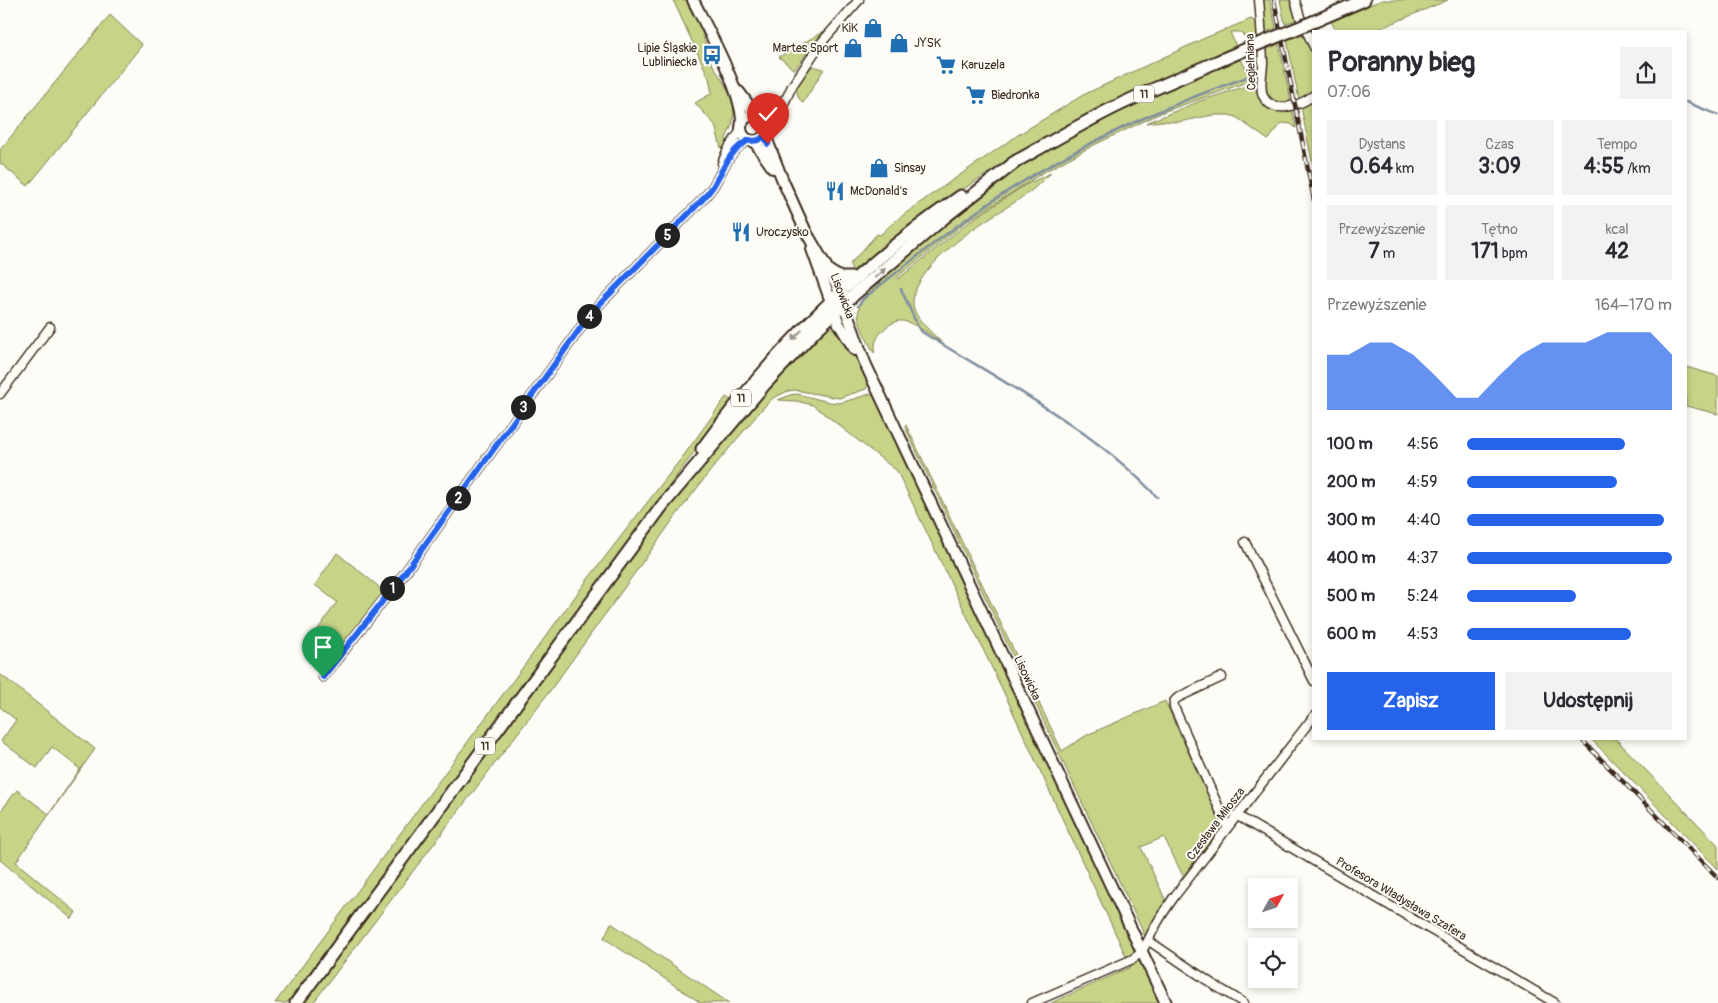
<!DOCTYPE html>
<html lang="pl">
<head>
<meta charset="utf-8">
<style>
	:root { --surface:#fff; --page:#f2f2f3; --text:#2b2b33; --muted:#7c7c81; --accent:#2563eb }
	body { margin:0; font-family:Pangolin,sans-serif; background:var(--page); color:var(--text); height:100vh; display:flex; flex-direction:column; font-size:19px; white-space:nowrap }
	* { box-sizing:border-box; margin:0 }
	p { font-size:16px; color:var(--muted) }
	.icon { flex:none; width:28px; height:28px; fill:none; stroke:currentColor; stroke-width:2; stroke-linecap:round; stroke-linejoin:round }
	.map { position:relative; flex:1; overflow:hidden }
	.panel { position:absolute; left:1312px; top:30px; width:375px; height:710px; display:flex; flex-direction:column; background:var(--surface); border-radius:0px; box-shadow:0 2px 8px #0003 }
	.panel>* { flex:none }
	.needle { width:32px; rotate:50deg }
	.buttons { position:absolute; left:1248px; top:878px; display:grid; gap:10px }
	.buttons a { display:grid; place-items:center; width:50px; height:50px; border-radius:0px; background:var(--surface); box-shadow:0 2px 8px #0003; font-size:25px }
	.pin { position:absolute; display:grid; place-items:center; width:42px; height:42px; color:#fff; margin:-51px -21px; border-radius:50% 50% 50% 0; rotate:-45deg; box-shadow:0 0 5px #0007 }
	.pin .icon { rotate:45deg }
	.km { position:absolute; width:25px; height:25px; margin:-12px; border-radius:50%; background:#222; color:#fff; font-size:14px; line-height:25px; text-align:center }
	.round { display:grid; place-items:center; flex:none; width:52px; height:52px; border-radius:0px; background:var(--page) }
	.overview { display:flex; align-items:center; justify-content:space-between; height:85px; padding:0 15px }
	h1 { font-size:28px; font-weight:700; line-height:38px }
	.figures { display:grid; grid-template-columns:repeat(3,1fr); gap:8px; height:85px; padding:5px 15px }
	.figures div { display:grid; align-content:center; border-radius:0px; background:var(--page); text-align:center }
	.figures b { font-size:21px; font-weight:700 }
	.figures small { font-size:14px; font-weight:400 }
	.figures p { font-size:14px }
	.chart { height:140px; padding:10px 15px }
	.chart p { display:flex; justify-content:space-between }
	.chart svg { width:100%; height:90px; margin-top:5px; fill:var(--accent); opacity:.7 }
	.button { display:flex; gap:10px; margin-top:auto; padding:10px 15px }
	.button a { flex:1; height:58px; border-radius:0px; background:var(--accent); color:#fff; font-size:20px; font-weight:700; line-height:58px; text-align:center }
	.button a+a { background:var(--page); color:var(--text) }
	ul { padding:0 15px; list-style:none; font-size:16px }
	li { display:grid; grid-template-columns:80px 60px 1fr; align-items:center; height:38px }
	li i { height:12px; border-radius:6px; background:var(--accent) }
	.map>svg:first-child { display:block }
</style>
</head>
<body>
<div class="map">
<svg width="1718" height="1003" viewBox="0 0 1718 1003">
	<rect width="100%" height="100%" fill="#fdfcf7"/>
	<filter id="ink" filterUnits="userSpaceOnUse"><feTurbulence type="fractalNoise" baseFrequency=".02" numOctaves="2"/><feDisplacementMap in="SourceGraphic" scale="10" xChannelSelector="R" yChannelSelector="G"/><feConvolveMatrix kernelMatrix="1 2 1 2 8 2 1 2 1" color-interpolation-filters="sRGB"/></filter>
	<g filter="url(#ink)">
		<g fill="#c7d387" stroke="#817e52">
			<path d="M673,0H689L697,18L706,45L704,50L708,59L709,58C719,77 738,98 733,121C732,127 728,133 726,139L728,143L724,151L721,148L715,125L695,103L712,93L709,78Z"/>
			<path d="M1263,0H1270L1276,28L1265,32Z"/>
			<path d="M1280,0H1291L1298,19L1285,24Z"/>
			<path d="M1382,0H1448L1374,31H1336L1331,21Z"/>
			<path d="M110,15L142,45L28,186L0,163V150Z"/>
			<path d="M1251,19L1257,22L1259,36L1249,41L1240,32H1230L1236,46L1160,79L1074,123L1009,160L934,208L852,271L850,264L877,234L880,235L894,222L925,199L1018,135L1083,95L1205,38Z"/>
			<path d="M824,31L794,70L779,57Z"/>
			<path d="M1303,34L1314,57V87L1306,97L1299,100L1287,40Z"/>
			<path d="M1279,44L1291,102C1257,106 1265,71 1265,50Z"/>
			<path d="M1259,53C1259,62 1261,73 1253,80L1163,112L1092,146L1044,172L966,222L897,277L898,279L969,222L1025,185L1051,173C1044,179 1038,185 1031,191C1014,204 994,214 976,227C956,241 913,276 913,302C913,318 931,331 941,342C930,335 919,326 907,322C895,317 880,330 876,341C875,344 875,349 874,353C864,333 848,311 868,293L864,288L1002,179L1043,153L1115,114L1207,73L1241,59L1248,73C1254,67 1257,63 1254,55Z"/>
			<path d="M812,66L824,69L803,103C789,90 802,77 812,66Z"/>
			<path d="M1246,86C1264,84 1256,100 1268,107C1275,112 1284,110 1292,109L1296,128L1291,124L1282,123L1268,140L1236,117L1229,115H1213L1179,122L1161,121L1146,123L1200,101Z"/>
			<path d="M1314,102V171L1301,107Z"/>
			<path d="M825,328H832L846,341L869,383L866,389L839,398L795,390L788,391L773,398L764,407L711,470L678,513L552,688L313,1003H303L695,472L787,367Z"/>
			<path d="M1686,367L1718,376V414L1686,406Z"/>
			<path d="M797,394L829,402L840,403L870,394L876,397L1161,1003H1051L1131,967L1006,697L897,471L813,405L796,401L778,400L790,395Z"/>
			<path d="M726,397L732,401L287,1003H275L588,579L687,451Z"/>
			<path d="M906,425L1062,751L1087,735L1165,701L1222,826L1183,876L1164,837L1141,847L1166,901L1145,936L905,427Z"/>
			<path d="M337,553L378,586L382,594L338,653L314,635L337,602L315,585Z"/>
			<path d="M0,674L95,749L16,862L76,912L72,919L0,860V812L17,790L49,814L80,769L52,747L37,768L1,741L16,720L0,707Z"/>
			<path d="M1591,739H1616L1718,845V869Z"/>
			<path d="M611,923L729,1003H701L604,938Z"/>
		</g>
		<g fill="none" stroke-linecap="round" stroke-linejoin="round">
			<g stroke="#7f8e9f" stroke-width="2.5">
				<path d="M1686,102L1718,115"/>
				<path d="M901,289L919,329L922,332C1004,383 1091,427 1157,497"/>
				<path d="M858,306L863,299C897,272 932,244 968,218C1055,155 1154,109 1256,74"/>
			</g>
			<defs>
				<g id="minor">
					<path d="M1259,0C1261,20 1262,41 1263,62C1263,73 1259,85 1263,96C1273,116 1301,105 1314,95"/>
					<path d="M1295,0L1300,17L1314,47"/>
					<path d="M760,117L773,109L785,99"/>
					<path d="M767,127L781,110L792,86L821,43L859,0"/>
					<path d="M722,163L728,149L741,130"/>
					<path d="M0,394L50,327"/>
					<path d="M1245,542L1314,681"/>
					<path d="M323,677L404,574L592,312L703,199C707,194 712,189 715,183C725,166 730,149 749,140"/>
					<path d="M1222,677L1179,697C1174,700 1173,702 1174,707L1227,826"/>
					<path d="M1236,815L1555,1003"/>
					<path d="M1149,941L1214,985L1244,1003"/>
					<path d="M1032,1003L1133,959C1145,951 1148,939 1155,927C1160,917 1167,907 1174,897L1314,716"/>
				</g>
				<g id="major">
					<path d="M693,0C708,30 742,91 742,122"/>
					<path d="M739,92L756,115"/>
					<circle cx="754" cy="128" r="13"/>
					<path d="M765,135L783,181L806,232L837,285L865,363L1166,1003"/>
					<path d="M754,141L773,168"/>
					<path d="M812,249L839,324L855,350"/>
				</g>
				<g id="highway">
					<path d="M1315,21L1364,0"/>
					<path d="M1013,163C1046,145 1079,125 1113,108C1158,86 1203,68 1249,48"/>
					<path d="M830,272L840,278H857"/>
					<path d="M702,449C774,351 861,264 961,196"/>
					<path d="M296,1003L662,506L765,384L816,330L857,292L945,217L1018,160"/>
				</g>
			</defs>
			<use href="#minor" stroke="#3b2a1e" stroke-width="11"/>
			<use href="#major" stroke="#3b2a1e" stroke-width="14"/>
			<use href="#highway" stroke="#3b2a1e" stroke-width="15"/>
			<use href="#minor" stroke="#fdfcf7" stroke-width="8"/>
			<use href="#major" stroke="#fdfcf7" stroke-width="10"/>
			<use href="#highway" stroke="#fdfcf7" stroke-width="11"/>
			<defs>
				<g id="rail">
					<path d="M1274,0L1314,200"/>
					<path d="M1581,739L1718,878"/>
				</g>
			</defs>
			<use href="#rail" stroke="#3b2a1e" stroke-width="4.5"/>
			<use href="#rail" stroke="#fdfcf7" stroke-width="2.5" stroke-dasharray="8" stroke-linecap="butt"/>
			<defs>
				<path id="highway-bridge" d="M1249,48L1315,21"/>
			</defs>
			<use href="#highway-bridge" stroke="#3b2a1e" stroke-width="15" stroke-linecap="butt"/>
			<use href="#highway-bridge" stroke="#fdfcf7" stroke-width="11"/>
		</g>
		<defs><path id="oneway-solid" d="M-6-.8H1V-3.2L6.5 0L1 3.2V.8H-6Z" transform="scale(1.25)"/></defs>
		<g fill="#9c938a">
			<use href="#oneway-solid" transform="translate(880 273) rotate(-41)"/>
			<use href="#oneway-solid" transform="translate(797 335) rotate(135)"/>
		</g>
	</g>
	<g fill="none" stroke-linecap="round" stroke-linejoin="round" filter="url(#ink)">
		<defs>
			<path id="route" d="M323,677L404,574L592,312L703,199C707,194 712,189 715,183C725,166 730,150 749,140C756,142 761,140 765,135L768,144"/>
		</defs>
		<use href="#route" stroke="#fff" stroke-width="10"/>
		<use href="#route" stroke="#2563eb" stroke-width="6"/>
	</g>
	<defs>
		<symbol id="shop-bare" viewBox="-9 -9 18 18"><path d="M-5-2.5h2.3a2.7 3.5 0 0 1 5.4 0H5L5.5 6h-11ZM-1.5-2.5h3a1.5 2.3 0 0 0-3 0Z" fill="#1f6fb2" stroke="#fdfcf7" stroke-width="2.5" paint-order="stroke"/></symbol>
		<symbol id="bus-bare" viewBox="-9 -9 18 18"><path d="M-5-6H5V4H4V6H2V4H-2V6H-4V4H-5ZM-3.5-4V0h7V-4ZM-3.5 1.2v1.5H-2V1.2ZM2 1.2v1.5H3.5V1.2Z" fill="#1f6fb2" stroke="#fdfcf7" stroke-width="2.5" paint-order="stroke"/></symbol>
		<symbol id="supermarket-bare" viewBox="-9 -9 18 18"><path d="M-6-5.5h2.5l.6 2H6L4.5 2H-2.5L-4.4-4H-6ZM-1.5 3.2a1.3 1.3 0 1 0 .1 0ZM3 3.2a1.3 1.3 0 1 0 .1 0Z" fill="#1f6fb2" stroke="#fdfcf7" stroke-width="2.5" paint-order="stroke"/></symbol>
		<symbol id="restaurant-bare" viewBox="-9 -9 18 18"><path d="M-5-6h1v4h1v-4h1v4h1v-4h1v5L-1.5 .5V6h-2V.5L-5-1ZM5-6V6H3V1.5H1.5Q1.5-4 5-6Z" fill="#1f6fb2" stroke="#fdfcf7" stroke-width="2.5" paint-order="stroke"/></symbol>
	</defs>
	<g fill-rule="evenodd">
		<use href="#shop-bare" x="859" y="14" width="28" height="28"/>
		<use href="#shop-bare" x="885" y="29" width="28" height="28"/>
		<use href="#shop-bare" x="839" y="34" width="28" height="28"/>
		<use href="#bus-bare" x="698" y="41" width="28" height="28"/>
		<use href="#supermarket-bare" x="932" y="51" width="28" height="28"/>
		<use href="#supermarket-bare" x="962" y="81" width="28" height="28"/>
		<use href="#shop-bare" x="865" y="154" width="28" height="28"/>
		<use href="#restaurant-bare" x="821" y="177" width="28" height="28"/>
		<use href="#restaurant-bare" x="727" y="218" width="28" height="28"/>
	</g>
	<g text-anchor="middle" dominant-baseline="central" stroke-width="4" stroke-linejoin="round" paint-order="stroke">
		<g fill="#fdfcf7" stroke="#75695f" stroke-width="1">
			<rect x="1134" y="85.5" width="20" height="17" rx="4"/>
			<rect x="731" y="389.5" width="20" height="17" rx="4"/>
			<rect x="475" y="737.5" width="20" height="17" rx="4"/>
		</g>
		<g font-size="11" font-weight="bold" fill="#3b2a1e">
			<text x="1144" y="94">11</text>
			<text x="741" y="398">11</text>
			<text x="485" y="746">11</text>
		</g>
		<g font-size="12" fill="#3b2a1e" stroke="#fdfcf7" text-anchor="start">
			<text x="858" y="28" text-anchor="end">KiK</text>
			<text x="914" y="43">JYSK</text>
			<text x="697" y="48" text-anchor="end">Lipie Śląskie<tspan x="697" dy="14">Lubliniecka</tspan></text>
			<text x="838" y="48" text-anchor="end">Martes Sport</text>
			<text x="961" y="65">Karuzela</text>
			<text x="991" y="95">Biedronka</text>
			<text x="894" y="168">Sinsay</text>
			<text x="850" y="191">McDonald's</text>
			<text x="756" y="232">Uroczysko</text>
		</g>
		<g font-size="12" fill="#3b2a1e" stroke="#fdfcf7">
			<text transform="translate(1251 62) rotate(-92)">Cegielniana</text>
			<text transform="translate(842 296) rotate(69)">Lisowicka</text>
			<text transform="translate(1027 678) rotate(65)">Lisowicka</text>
			<text transform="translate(1216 824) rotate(-53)">Czesława Miłosza</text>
			<text transform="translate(1401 899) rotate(31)">Profesora Władysława Szafera</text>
		</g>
	</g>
</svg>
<div class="buttons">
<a><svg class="needle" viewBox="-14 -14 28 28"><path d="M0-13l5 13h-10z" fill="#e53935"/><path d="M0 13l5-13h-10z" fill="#7c7c81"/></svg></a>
<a><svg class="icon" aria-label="locate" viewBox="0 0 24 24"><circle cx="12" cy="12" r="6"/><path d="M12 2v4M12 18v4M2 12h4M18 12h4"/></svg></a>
</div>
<div class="pin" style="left:323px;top:677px;background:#1e9e55"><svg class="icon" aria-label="arrive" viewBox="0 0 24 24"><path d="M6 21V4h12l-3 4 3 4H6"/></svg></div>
<div class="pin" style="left:768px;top:144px;background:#d93025"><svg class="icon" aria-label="check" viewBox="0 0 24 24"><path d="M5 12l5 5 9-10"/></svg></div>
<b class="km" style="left:392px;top:588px">1</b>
<b class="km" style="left:458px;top:498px">2</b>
<b class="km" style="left:523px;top:407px">3</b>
<b class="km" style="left:589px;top:316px">4</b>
<b class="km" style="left:667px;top:235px">5</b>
<section class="panel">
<div class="overview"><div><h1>Poranny bieg</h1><p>07:06</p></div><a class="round"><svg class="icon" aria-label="share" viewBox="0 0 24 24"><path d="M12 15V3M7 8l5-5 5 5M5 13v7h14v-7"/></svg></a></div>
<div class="figures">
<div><p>Dystans</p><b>0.64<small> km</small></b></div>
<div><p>Czas</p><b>3:09</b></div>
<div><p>Tempo</p><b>4:55<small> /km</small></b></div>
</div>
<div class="figures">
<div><p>Przewyższenie</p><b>7<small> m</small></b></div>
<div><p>Tętno</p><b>171<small> bpm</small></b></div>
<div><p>kcal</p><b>42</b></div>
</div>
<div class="chart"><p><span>Przewyższenie</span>164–170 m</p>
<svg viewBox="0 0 160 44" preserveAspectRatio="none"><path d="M0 44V17L10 17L20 11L30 11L40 17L50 27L60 38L70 38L80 27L90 17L100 11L110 11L120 11L130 6L140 6L150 6L160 17V44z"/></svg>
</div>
<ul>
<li><b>100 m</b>4:56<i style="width:77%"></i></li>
<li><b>200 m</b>4:59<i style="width:73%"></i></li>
<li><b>300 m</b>4:40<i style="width:96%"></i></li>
<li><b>400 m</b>4:37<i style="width:100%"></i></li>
<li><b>500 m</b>5:24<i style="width:53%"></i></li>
<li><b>600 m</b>4:53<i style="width:80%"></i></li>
</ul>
<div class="button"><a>Zapisz</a><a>Udostępnij</a></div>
</section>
</div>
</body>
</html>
